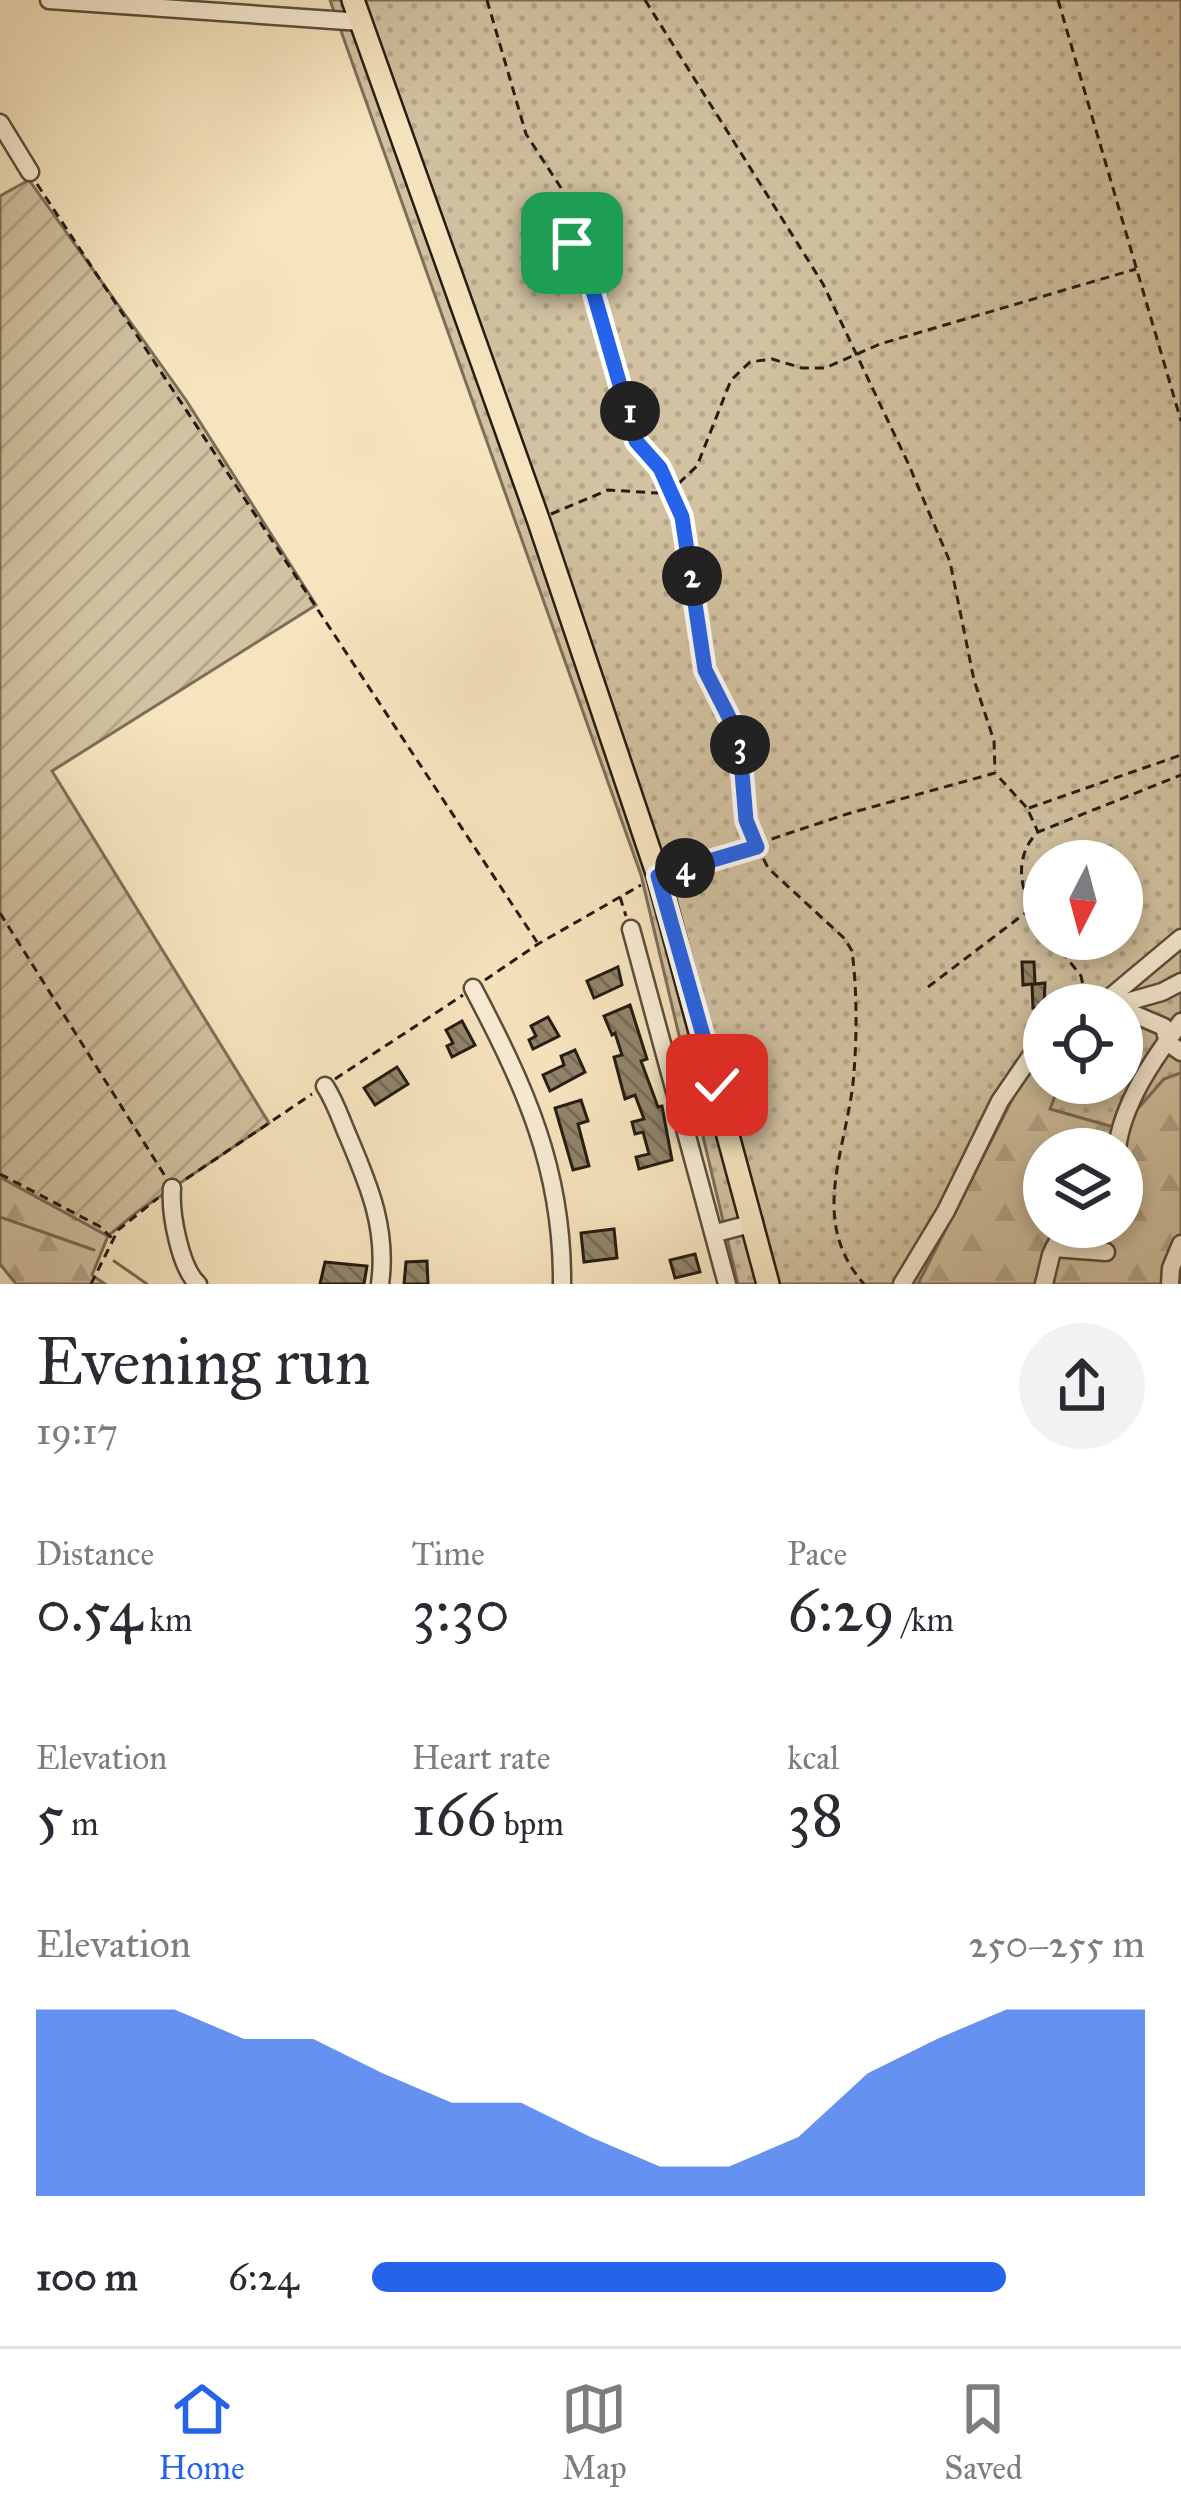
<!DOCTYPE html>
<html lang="en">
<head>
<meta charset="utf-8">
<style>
	:root { --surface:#fff; --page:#f2f2f3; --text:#2b2b33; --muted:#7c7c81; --line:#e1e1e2; --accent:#2563eb }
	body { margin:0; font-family:"IM FELL Great Primer",serif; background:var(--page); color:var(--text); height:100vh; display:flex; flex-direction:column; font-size:45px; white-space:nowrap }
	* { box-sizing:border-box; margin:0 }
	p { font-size:39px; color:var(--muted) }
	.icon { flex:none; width:66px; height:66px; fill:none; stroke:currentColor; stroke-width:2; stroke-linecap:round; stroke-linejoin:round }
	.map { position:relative; height:1284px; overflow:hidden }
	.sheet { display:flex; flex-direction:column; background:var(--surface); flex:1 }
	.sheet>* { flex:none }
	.needle { width:78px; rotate:186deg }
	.tools { position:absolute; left:1023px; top:840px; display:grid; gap:24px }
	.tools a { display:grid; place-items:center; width:120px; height:120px; border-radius:50%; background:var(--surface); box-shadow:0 6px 18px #0003; font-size:60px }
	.pin { position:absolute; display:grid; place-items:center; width:102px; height:102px; color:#fff; margin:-51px; border-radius:24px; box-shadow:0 6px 18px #0006 }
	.km { position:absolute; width:60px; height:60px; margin:-30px; border-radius:50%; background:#222; color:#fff; font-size:33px; line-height:60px; text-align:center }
	.round { display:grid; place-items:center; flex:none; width:126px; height:126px; border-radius:63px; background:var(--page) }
	.head { display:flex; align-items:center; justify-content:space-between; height:204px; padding:0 36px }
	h1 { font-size:66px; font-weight:600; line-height:90px }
	.figures { display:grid; grid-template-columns:repeat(3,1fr); gap:18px; height:204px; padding:12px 36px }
	.figures div { display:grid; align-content:center }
	.figures b { font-size:60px; font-weight:600 }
	.figures small { font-size:33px; font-weight:400 }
	.figures p { font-size:33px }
	.chart { height:336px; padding:24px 36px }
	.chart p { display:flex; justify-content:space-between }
	.chart svg { width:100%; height:216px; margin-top:12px; fill:var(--accent); opacity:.7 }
	ul { padding:0 36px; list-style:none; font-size:39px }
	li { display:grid; grid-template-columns:192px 144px 1fr; align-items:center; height:90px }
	li i { height:30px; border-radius:15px; background:var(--accent) }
	.tab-bar { display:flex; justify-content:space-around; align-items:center; height:168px; border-top:3px solid var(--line); background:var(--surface); font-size:33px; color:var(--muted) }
	.tab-bar a { display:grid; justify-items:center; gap:6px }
	.tab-bar .on { color:var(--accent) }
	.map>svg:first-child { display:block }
</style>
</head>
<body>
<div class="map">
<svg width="1181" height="1284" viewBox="0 0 1181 1284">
	<defs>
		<pattern id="grass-dots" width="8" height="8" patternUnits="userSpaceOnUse" patternTransform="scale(3)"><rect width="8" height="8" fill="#d2c2a1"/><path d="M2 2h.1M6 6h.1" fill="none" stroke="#b4a68a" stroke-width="1.8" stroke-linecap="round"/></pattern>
		<pattern id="forest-firs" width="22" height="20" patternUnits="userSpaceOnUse" patternTransform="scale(3)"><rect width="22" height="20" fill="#d2c2a1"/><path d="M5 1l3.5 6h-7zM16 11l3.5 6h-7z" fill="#b4a68a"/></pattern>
		<pattern id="garden-furrows" width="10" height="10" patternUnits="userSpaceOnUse" patternTransform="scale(3)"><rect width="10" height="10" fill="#d2c2a1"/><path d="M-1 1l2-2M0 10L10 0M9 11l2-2" fill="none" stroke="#b4a68a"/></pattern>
		<pattern id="building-back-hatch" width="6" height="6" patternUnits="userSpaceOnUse" patternTransform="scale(3)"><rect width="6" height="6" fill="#92846b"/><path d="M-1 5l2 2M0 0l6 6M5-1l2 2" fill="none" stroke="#776b57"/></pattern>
	</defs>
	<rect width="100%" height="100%" fill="#f6e4be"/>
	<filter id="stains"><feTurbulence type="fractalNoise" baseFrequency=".00167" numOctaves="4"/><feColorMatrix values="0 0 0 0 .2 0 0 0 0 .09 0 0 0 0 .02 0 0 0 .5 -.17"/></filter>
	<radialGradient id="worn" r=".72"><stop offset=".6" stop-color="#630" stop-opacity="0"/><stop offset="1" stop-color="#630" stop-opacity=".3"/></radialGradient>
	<path fill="url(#grass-dots)" stroke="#7c6f59" stroke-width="3" fill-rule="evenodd" d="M330,0H1181V1073L1164,1079L1120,1129L1049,1109L1060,1083H1122V1005H1044V1050L1016,1092L918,1284H738L641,875ZM1044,861H1122V939H1044Z"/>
	<g fill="url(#forest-firs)" stroke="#7c6f59" stroke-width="3" fill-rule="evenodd">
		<path d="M1044,1050V1083H1060L1050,1109L1120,1129L1164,1079L1181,1073V1284H918L1016,1092ZM1044,1149H1122V1227H1044Z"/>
		<path d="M0,1177L108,1236L92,1275L105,1284H16L0,1264Z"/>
	</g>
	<path fill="url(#garden-furrows)" stroke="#7c6f59" stroke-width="3" d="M29,180L186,400L316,605L52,771L269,1123L137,1212L108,1236L0,1177V196Z"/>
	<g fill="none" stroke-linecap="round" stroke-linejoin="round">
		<g stroke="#786b55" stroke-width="3">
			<path d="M0,1217L94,1250"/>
			<path d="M114,1261L147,1284"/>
		</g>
	</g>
	<g fill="url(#building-back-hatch)" stroke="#251c11" stroke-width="3">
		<path d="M1022,962H1034L1035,984L1045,983L1044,1007L1033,1008L1032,984L1023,985Z"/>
		<path d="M618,967L622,985L594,998L587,981Z"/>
		<path d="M630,1005L647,1059L641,1061L658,1107L662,1106L672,1160L639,1169L636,1157L649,1154L643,1132L635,1134L632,1122L644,1119L635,1095L625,1099L614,1057L622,1055L615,1033L612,1035L604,1016Z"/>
		<path d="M548,1017L559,1036L533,1049L529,1040L536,1036L531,1026Z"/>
		<path d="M462,1021L475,1045L452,1057L447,1046L453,1043L446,1030Z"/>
		<path d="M575,1050L585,1072L550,1091L543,1075L564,1065L561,1056Z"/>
		<path d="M397,1067L408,1084L375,1105L364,1088Z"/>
		<path d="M581,1100L588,1121L578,1124L589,1166L573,1170L555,1108Z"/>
		<path d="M614,1229L617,1258L584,1262L581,1233Z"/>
		<path d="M695,1254L700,1272L675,1278L670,1260Z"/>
		<path d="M427,1261L428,1284H404L406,1262Z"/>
		<path d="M325,1262L367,1266L364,1284H320Z"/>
	</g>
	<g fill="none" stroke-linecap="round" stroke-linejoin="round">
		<defs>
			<g id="minor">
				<path d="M49,0L361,22"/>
				<path d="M0,123L30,172"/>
				<path d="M631,929L727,1284"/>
				<path d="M473,988C525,1087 563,1169 562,1284"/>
				<path d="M1101,1005L1181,938"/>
				<path d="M1116,1005L1162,992L1181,982"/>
				<path d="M1122,1009L1164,1027L1168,1043L1181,1052"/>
				<path d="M325,1086C334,1100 339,1114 345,1129C367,1181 388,1226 380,1284"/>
				<path d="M1117,1149C1122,1104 1154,1058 1181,1022"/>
				<path d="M172,1188C170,1213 180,1268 198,1284"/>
				<path d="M716,1233L754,1223"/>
				<path d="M1054,1248L1106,1252"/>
				<path d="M902,1284L946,1211L1000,1101L1044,1037"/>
				<path d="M1044,1284L1051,1255L1065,1227"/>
				<path d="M1170,1284L1171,1268L1181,1244"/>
			</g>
			<path id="major" d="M353,0L538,519L658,876L768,1284"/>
		</defs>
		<use href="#minor" stroke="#594e3c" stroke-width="21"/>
		<use href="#major" stroke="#251c11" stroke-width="26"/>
		<g stroke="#251c11" stroke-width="3" stroke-dasharray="9 6" stroke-linecap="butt">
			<path d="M487,0L526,134L563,191L572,243L587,270L636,441L660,468L682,517L705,670L739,737L745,820L768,868L845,939L852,951C857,989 857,1033 854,1072C849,1147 806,1218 864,1284"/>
			<path d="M645,0L823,284L908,463L950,562L974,680L994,741L995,771"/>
			<path d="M1058,0L1181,421"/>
			<path d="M37,184L537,942"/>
			<path d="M551,514L608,490L657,493L678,484L697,466L731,380L750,362L772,359L802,368H825L880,344L1136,269"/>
			<path d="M1029,808L1181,755"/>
			<path d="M672,872L847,814L995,773L1027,808L1038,832"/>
			<path d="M620,897L626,916"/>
			<path d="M0,913L165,1176"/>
			<path d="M1044,929C1023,902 1009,860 1038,832L1181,775"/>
			<path d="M1052,939L1081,976L1087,1003"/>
			<path d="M485,980L538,944L641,885"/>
			<path d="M928,987L1028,911"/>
			<path d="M335,1079L463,995"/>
			<path d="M0,1174L99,1226L112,1238"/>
			<path d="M186,1179L312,1094"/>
			<path d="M91,1284L118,1230L158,1198"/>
		</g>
		<use href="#minor" stroke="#f9edd5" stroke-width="16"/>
		<use href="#major" stroke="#f6e4be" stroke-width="21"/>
	</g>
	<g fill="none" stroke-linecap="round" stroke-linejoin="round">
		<defs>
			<path id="route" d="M572,243L587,270L636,441L660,468L682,517L705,670L739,737L746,820L757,847L658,876L717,1085"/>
		</defs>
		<use href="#route" stroke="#fff" stroke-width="24"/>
		<use href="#route" stroke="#2563eb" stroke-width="15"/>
	</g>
	<rect width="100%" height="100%" filter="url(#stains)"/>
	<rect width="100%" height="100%" fill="url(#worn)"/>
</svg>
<div class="tools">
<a><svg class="needle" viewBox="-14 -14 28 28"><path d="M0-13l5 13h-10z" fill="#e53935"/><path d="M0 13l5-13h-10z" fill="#7c7c81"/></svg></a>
<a><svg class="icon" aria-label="locate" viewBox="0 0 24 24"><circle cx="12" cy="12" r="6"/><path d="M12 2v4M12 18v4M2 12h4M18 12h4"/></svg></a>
<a><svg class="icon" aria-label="layers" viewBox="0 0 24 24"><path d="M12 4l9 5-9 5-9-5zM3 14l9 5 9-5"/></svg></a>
</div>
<div class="pin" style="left:572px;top:243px;background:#1e9e55"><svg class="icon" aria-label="arrive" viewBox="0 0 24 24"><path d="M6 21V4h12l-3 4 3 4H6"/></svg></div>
<div class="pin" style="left:717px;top:1085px;background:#d93025"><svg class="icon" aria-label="check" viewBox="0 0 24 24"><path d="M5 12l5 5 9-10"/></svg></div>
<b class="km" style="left:630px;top:411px">1</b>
<b class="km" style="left:692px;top:576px">2</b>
<b class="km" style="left:740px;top:745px">3</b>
<b class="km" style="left:685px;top:868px">4</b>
</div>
<section class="sheet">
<div class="head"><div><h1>Evening run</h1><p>19:17</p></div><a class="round"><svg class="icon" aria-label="share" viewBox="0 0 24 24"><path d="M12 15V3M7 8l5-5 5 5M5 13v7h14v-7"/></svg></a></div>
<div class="figures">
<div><p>Distance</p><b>0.54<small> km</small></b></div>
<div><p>Time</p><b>3:30</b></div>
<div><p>Pace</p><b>6:29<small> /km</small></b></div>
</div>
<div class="figures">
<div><p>Elevation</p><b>5<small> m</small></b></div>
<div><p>Heart rate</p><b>166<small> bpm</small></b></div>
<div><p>kcal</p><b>38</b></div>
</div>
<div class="chart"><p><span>Elevation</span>250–255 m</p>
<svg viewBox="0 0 160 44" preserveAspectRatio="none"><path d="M0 44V6L10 6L20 6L30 12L40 12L50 19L60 25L70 25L80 32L90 38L100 38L110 32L120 19L130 12L140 6L150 6L160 6V44z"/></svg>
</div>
<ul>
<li><b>100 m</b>6:24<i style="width:82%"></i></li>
</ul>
</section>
<nav class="tab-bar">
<a class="on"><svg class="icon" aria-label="home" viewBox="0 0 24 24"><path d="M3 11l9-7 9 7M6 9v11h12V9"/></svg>Home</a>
<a><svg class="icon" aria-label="map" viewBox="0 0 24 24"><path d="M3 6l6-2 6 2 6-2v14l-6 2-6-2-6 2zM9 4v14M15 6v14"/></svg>Map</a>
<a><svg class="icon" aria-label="saved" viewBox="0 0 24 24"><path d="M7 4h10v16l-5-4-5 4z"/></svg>Saved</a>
</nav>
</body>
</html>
